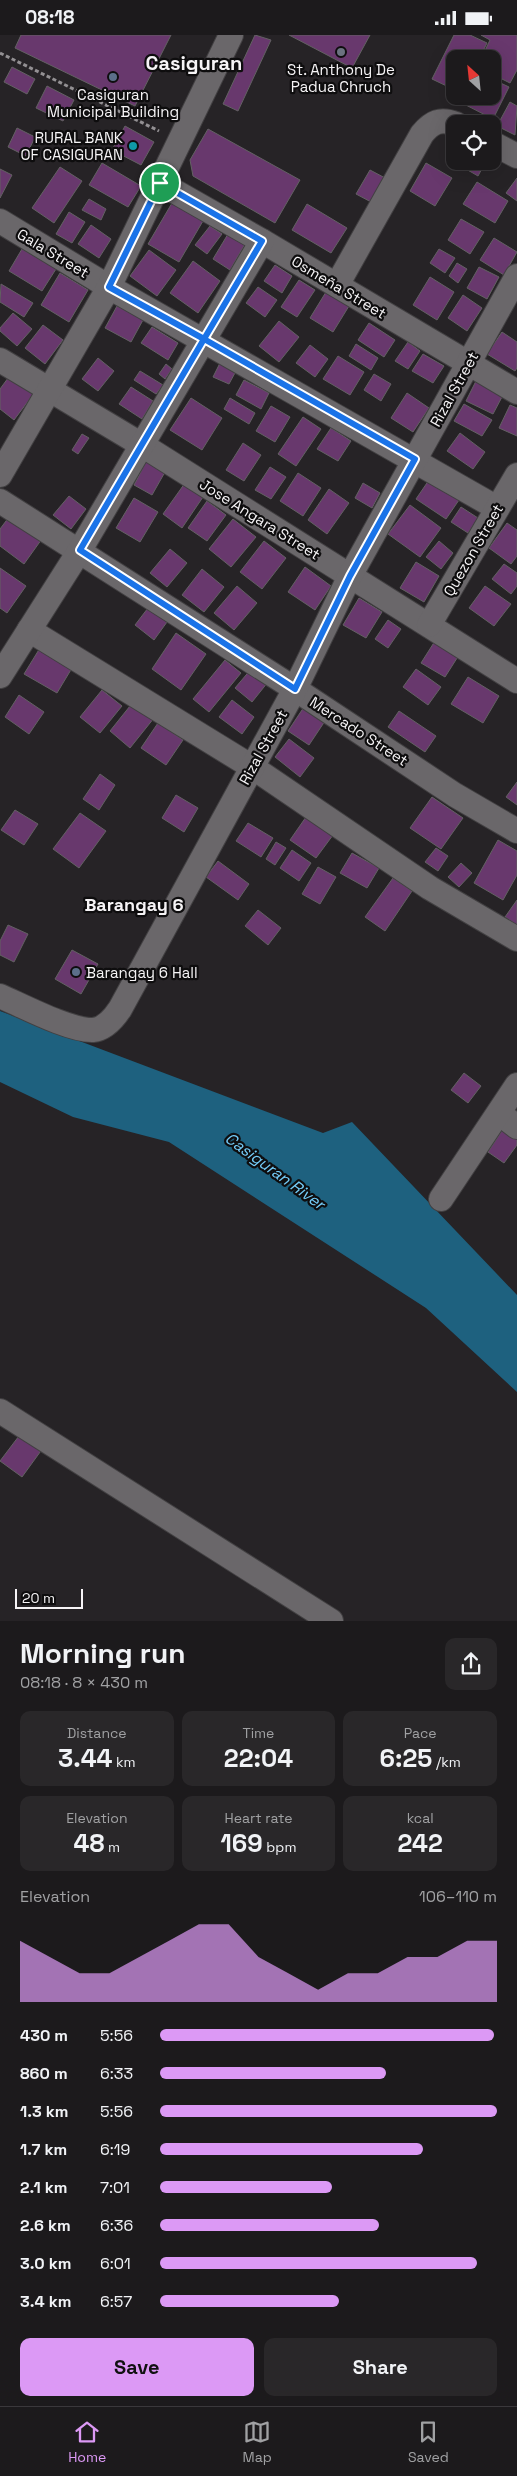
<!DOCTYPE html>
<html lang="en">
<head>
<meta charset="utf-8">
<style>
	:root { --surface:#1c1a1c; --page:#292729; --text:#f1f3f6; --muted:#a0a1a3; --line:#3a383b; --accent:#dc99f5 }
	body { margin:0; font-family:"Space Grotesk",sans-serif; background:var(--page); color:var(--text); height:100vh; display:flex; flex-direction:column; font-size:19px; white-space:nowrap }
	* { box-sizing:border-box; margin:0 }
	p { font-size:16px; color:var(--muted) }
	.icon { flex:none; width:28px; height:28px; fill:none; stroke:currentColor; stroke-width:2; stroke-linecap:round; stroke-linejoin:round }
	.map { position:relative; height:1586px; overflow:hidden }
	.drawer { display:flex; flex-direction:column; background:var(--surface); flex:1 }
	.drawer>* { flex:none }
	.needle { width:32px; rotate:333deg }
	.tools { position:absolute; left:446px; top:15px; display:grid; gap:10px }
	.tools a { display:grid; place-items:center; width:55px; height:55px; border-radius:10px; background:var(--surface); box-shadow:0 5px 20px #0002,0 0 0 1px var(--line); font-size:25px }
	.scale { position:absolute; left:15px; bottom:12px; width:68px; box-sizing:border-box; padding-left:5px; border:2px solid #f6f4f6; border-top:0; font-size:14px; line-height:18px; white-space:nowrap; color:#f6f4f6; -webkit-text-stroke:4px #0e0d0e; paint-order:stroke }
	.pin { position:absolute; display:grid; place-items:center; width:42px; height:42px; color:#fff; margin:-21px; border:2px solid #fff; border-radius:50%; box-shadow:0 1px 5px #0007 }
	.round { display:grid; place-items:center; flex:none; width:52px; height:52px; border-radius:10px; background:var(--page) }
	.summary { display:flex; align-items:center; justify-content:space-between; height:85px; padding:0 20px }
	h1 { font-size:28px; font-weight:600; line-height:38px }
	.stats { display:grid; grid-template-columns:repeat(3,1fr); gap:8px; height:85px; padding:5px 20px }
	.stats div { display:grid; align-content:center; border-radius:10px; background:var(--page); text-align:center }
	.stats b { font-size:25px; font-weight:600 }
	.stats small { font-size:14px; font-weight:400 }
	.stats p { font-size:14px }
	.chart { height:140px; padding:10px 20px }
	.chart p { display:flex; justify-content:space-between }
	.chart svg { width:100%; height:90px; margin-top:5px; fill:var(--accent); opacity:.7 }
	.button { display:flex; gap:10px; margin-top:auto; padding:10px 20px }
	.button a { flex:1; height:58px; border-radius:10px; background:var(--accent); color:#111; font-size:20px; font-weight:600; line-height:58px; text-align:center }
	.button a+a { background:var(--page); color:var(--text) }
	ul { padding:0 20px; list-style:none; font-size:16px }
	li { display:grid; grid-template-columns:80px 60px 1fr; align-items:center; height:38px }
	li i { height:12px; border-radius:6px; background:var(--accent) }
	.status { display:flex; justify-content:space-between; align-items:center; height:35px; padding:0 25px; background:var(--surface); direction:ltr }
	.status svg { height:14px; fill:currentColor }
	.menu { display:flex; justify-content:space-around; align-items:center; height:70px; border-top:1px solid var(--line); background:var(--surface); font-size:14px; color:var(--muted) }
	.menu a { display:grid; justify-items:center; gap:2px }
	.menu .current { color:var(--accent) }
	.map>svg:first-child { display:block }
</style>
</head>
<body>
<div class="status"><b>08:18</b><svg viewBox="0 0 49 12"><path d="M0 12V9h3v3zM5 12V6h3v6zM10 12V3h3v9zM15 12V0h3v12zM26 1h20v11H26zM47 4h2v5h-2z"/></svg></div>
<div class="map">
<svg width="517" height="1586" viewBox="0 0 517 1586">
	<rect width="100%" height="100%" fill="#262326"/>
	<path fill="#1e617f" d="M0,976L323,1098L352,1087L517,1260V1357L426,1273L169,1107L73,1082L0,1047Z"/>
	<g fill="#68386d" stroke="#636163">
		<path d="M21,0H171L135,71L15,13Z"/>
		<path d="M255,0L271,5L238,76L223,69Z"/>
		<path d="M289,0H370L352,33Z"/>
		<path d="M454,0H470L487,8L479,24H455V55L432,44Z"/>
		<path d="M481,0H517V35L510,48L492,39V24H481L490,5Z"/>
		<path d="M12,32L35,44L27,59L4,47Z"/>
		<path d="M492,44L509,52L493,84L462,68L466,61H492Z"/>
		<path d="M47,51L74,65L63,86L36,73Z"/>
		<path d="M510,67L517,71L515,100L497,91Z"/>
		<path d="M125,91L154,107L141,130L112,115Z"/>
		<path d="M17,93L35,102L26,121L8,112Z"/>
		<path d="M208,94L300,145L275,188L193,141L190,125Z"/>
		<path d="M471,126H486L478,141L466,134Z"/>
		<path d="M102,128L141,151L128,172L89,150Z"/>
		<path d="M426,128L452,143L435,171L410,156Z"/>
		<path d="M60,132L82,146L54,188L32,173Z"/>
		<path d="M0,134L12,140L0,163Z"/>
		<path d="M370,135L387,144L373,168L356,159Z"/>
		<path d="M517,143V166L506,158Z"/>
		<path d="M477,147L508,166L495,188L463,169Z"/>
		<path d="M89,164L106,174L101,185L82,175Z"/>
		<path d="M172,168L203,186L179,227L148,209Z"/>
		<path d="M307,169L347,193L331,218L292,195Z"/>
		<path d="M69,177L85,187L72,208L56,199Z"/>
		<path d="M461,184L484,197L470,219L448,205Z"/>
		<path d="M91,190L111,204L99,223L78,209Z"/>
		<path d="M210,191L222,199L207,219L195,210Z"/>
		<path d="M228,199L245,209L230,235L213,224Z"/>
		<path d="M494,203L517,217L504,240L480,225Z"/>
		<path d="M22,214L56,234L42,256L9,236Z"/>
		<path d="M439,214L455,223L445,238L430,228Z"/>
		<path d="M149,215L176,235L157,261L130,241Z"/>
		<path d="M193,226L220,246L198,278L170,258Z"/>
		<path d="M457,228L467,234L458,248L449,241Z"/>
		<path d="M275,230L292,241L282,258L264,246Z"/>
		<path d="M479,232L499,242L487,264L467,253Z"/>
		<path d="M60,238L88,255L69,287L41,270Z"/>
		<path d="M430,242L454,257L437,285L413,270Z"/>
		<path d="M299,245L315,255L297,282L281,272Z"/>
		<path d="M1,249L33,268L24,282L0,267Z"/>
		<path d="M258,252L277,265L265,282L246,268Z"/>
		<path d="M326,257L349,271L333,297L310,283Z"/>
		<path d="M463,260L482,273L467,296L448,283Z"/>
		<path d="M117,271L143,285L131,307L105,293Z"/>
		<path d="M13,278L32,294L17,311L0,296V293Z"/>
		<path d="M279,286L299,302L279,327L259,311Z"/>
		<path d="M369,288L395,305L384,322L358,305Z"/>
		<path d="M43,290L63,305L45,329L25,313Z"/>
		<path d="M152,292L178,308L168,325L141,308Z"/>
		<path d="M502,297L517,307V333L515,336L487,319Z"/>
		<path d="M408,307L420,316L408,334L395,326Z"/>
		<path d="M356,309L378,323L371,335L349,321Z"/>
		<path d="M310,310L328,324L315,342L296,328Z"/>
		<path d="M423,319L444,331L433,348L412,336Z"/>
		<path d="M338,321L364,337L350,360L323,344Z"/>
		<path d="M98,323L114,336L98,356L82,344Z"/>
		<path d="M220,328L236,336L229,349L213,342Z"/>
		<path d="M166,329L172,334L165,344L159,339Z"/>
		<path d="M140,336L163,350L156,359L134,345Z"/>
		<path d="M11,339L35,357L14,385L0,374V354Z"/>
		<path d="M374,339L391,349L381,366L364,355Z"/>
		<path d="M244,345L269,358L261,374L236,360Z"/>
		<path d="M476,346L503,360L493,379L466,366Z"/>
		<path d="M131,352L153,366L142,384L119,369Z"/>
		<path d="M407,358L429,373L413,397L391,383Z"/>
		<path d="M191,363L222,383L202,415L170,395Z"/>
		<path d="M230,363L255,378L249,389L224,374Z"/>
		<path d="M464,369L492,385L482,401L454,386Z"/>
		<path d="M510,370L517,373V401L499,393Z"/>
		<path d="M271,371L290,382L275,407L256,396Z"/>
		<path d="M303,382L321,394L296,431L278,419Z"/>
		<path d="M331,393L351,406L338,426L317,414Z"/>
		<path d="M460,398L485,417L473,434L447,416Z"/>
		<path d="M82,399L89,403L78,419L72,415Z"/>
		<path d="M243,408L261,420L244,446L226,435Z"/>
		<path d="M146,427L165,437L152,460L134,450Z"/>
		<path d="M270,432L286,442L271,464L255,455Z"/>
		<path d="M298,438L321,453L303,481L280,466Z"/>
		<path d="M429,445L459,465L446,484L416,464Z"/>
		<path d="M185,448L203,462L182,493L163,479Z"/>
		<path d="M363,448L380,458L372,473L355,463Z"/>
		<path d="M329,454L349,468L327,499L308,485Z"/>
		<path d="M69,461L86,474L71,494L53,480Z"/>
		<path d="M134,463L158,477L140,507L116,493Z"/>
		<path d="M207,466L226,480L207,506L188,493Z"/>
		<path d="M410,470L441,493L420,522L388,499Z"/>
		<path d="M461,472L478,483L468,498L451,487Z"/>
		<path d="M12,478L44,501L24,529L0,511V494Z"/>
		<path d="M233,484L256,502L231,532L209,514Z"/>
		<path d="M507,488L517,495V521L511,529L489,513Z"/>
		<path d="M264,506L286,523L262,554L240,537Z"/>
		<path d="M439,506L453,518L441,534L426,522Z"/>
		<path d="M170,514L187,528L167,552L150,538Z"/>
		<path d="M416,527L439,541L424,567L400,553Z"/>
		<path d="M504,529L517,538V551L511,559L492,544Z"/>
		<path d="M305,532L331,551L315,575L288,557Z"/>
		<path d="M0,533L26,551L7,578L0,573Z"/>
		<path d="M202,534L224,552L204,577L182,560Z"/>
		<path d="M237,551L257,568L234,595L214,578Z"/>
		<path d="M485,551L511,569L494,591L469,573Z"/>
		<path d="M359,563L382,577L366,603L343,590Z"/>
		<path d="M148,573L167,587L154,605L135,590Z"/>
		<path d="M388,585L401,594L388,613L375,604Z"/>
		<path d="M176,598L206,619L181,655L152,634Z"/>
		<path d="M435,606L459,620L445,642L421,628Z"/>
		<path d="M40,613L72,633L57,658L24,639Z"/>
		<path d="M225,625L241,638L209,677L193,664Z"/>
		<path d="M252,633L268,647L252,667L235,653Z"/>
		<path d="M416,634L441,652L428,670L403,652Z"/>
		<path d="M468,642L499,661L483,688L451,669Z"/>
		<path d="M102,655L122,671L100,698L80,682Z"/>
		<path d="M19,660L44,677L29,699L5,682Z"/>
		<path d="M232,665L254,682L242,699L219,682Z"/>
		<path d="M134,666L154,683L130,713L110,696Z"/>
		<path d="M306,669L327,683L309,710L288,696Z"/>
		<path d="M399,676L436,701L425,717L388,692Z"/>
		<path d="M158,688L183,705L166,730L141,713Z"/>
		<path d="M289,704L314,723L300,742L275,722Z"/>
		<path d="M100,739L115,750L99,775L83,764Z"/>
		<path d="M517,747V770L506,762Z"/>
		<path d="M176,760L198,773L184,797L162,783Z"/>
		<path d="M432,762L463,783L441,814L410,793Z"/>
		<path d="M15,775L38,789L24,810L1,795Z"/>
		<path d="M80,778L106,796L79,833L53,814Z"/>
		<path d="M306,782L333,800L316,823L290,805Z"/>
		<path d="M248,788L273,803L261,822L236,806Z"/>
		<path d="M498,805L517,816V840L503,865L474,848Z"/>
		<path d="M276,807L286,813L275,830L266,824Z"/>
		<path d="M436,813L448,821L438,836L425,827Z"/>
		<path d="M292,815L311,828L299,846L280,833Z"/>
		<path d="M352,818L379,833L367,853L340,838Z"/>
		<path d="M218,826L249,849L238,865L206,842Z"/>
		<path d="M461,828L472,838L459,852L448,842Z"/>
		<path d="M318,832L336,842L320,869L302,859Z"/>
		<path d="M393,843L412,856L385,896L365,882Z"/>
		<path d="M517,865V890L505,882Z"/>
		<path d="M258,875L281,893L268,910L245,891Z"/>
		<path d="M8,890L28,899L14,927L0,920V906Z"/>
		<path d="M72,915L98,929L81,959L55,944Z"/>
		<path d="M464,1038L481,1051L468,1068L451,1055Z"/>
		<path d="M503,1094L517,1104V1110L504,1128L488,1117Z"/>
		<path d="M22,1397L43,1413L22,1442L0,1426Z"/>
	</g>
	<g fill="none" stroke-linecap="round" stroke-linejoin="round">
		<defs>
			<g id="minor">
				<path d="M492,108L517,121"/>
				<path d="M160,148L262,206L517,357"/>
				<path d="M0,186L109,252L497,473"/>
				<path d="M337,250L422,99C432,87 440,83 456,89"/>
				<path d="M0,325L142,410L517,646"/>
				<path d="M0,440L109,252L231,0"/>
				<path d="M0,466L295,654L455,760L517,796"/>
				<path d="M429,590L517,440"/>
				<path d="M29,595L252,732L430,853L517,904"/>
				<path d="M0,641L80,515L262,206"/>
				<path d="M0,961C21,970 70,996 93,995C105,994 114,983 120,974L295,654L350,541L517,241"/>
				<path d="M499,1078L517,1092"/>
				<path d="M441,1164L517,1050"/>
				<path d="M0,1376L331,1586"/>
			</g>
		</defs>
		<use href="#minor" stroke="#424042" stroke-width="26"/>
		<path stroke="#939093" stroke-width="3" stroke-dasharray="4 2.5" stroke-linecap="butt" d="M0,18L159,96"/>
		<use href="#minor" stroke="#6a676a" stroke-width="24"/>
	</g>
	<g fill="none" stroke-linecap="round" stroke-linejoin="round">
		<defs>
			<path id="route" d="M160,148L109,252L204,304L80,515L295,654L350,541L415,424L204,304L262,206L160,148"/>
		</defs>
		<use href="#route" stroke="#fff" stroke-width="10"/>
		<use href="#route" stroke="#1a73e8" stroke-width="6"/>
	</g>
	<circle fill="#6b7280" stroke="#0e0d0e" stroke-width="2" cx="341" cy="17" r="5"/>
	<g fill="#5c6f8a" stroke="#0e0d0e" stroke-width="2">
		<circle cx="113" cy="42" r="5"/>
		<circle cx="76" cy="937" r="5"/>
	</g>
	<circle fill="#0f9aa8" stroke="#0e0d0e" stroke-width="2" cx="133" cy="111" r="5"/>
	<g text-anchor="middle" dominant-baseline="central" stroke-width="4.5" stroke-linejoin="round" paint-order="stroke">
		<g font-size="15" fill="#f6f4f6" stroke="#0e0d0e">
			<text x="341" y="34">St. Anthony De<tspan x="341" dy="17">Padua Chruch</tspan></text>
			<text x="113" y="59">Casiguran<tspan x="113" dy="17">Municipal Building</tspan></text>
			<text x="123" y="102" text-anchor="end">RURAL BANK<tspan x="123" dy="17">OF CASIGURAN</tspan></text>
			<text x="86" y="937" text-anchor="start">Barangay 6 Hall</text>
		</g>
		<g font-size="15" fill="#f6f4f6" stroke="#0e0d0e">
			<text transform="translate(53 218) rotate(31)">Gala Street</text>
			<text transform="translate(339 252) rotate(31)">Osmeña Street</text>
			<text transform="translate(454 354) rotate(-61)">Rizal Street</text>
			<text transform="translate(260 484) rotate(32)">Jose Angara Street</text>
			<text transform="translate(473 515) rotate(-60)">Quezon Street</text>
			<text transform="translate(359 696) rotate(33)">Mercado Street</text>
			<text transform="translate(263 712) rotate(-61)">Rizal Street</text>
		</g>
		<g font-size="16" font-style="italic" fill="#74ccf8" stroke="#0e0d0e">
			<text transform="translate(275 1136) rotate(36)">Casiguran River</text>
		</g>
		<g font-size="18" font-weight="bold" fill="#f6f4f6" stroke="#0e0d0e">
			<text x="134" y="869">Barangay 6</text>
		</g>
		<g font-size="20" font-weight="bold" fill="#f6f4f6" stroke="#0e0d0e">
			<text x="194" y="28">Casiguran</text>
		</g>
	</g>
</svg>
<div class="tools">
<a><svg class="needle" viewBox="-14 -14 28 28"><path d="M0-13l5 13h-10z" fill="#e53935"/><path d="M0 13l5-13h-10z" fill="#a0a1a3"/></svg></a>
<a><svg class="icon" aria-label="locate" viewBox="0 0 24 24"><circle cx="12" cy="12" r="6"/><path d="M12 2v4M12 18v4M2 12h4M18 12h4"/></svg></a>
</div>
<div class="scale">20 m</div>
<div class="pin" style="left:160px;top:148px;background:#1e9e55"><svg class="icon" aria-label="arrive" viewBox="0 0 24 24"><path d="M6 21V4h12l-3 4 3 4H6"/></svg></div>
</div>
<section class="drawer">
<div class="summary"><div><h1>Morning run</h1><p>08:18 · 8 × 430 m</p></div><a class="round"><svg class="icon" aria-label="share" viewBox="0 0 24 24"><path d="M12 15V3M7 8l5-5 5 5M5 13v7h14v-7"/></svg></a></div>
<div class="stats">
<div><p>Distance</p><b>3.44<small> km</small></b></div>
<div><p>Time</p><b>22:04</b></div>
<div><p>Pace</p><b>6:25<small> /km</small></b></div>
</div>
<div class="stats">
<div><p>Elevation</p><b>48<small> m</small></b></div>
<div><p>Heart rate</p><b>169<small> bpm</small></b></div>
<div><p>kcal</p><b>242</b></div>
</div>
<div class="chart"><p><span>Elevation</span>106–110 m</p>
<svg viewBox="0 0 160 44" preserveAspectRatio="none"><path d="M0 44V14L10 22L20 30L30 30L40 22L50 14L60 6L70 6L80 22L90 30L100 38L110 30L120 30L130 22L140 22L150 14L160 14V44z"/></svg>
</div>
<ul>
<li><b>430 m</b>5:56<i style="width:99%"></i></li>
<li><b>860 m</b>6:33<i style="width:67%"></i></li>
<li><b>1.3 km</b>5:56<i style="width:100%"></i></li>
<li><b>1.7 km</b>6:19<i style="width:78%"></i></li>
<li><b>2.1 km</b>7:01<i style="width:51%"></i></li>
<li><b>2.6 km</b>6:36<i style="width:65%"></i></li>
<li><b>3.0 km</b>6:01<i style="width:94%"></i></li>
<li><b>3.4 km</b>6:57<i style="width:53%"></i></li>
</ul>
<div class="button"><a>Save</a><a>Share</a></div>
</section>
<nav class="menu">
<a class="current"><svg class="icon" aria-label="home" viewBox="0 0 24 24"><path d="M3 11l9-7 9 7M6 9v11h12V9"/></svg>Home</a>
<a><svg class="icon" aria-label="map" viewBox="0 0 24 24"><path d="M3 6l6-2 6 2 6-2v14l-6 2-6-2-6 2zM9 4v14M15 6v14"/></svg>Map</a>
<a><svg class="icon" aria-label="saved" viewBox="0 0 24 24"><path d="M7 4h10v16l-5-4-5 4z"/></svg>Saved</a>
</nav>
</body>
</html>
